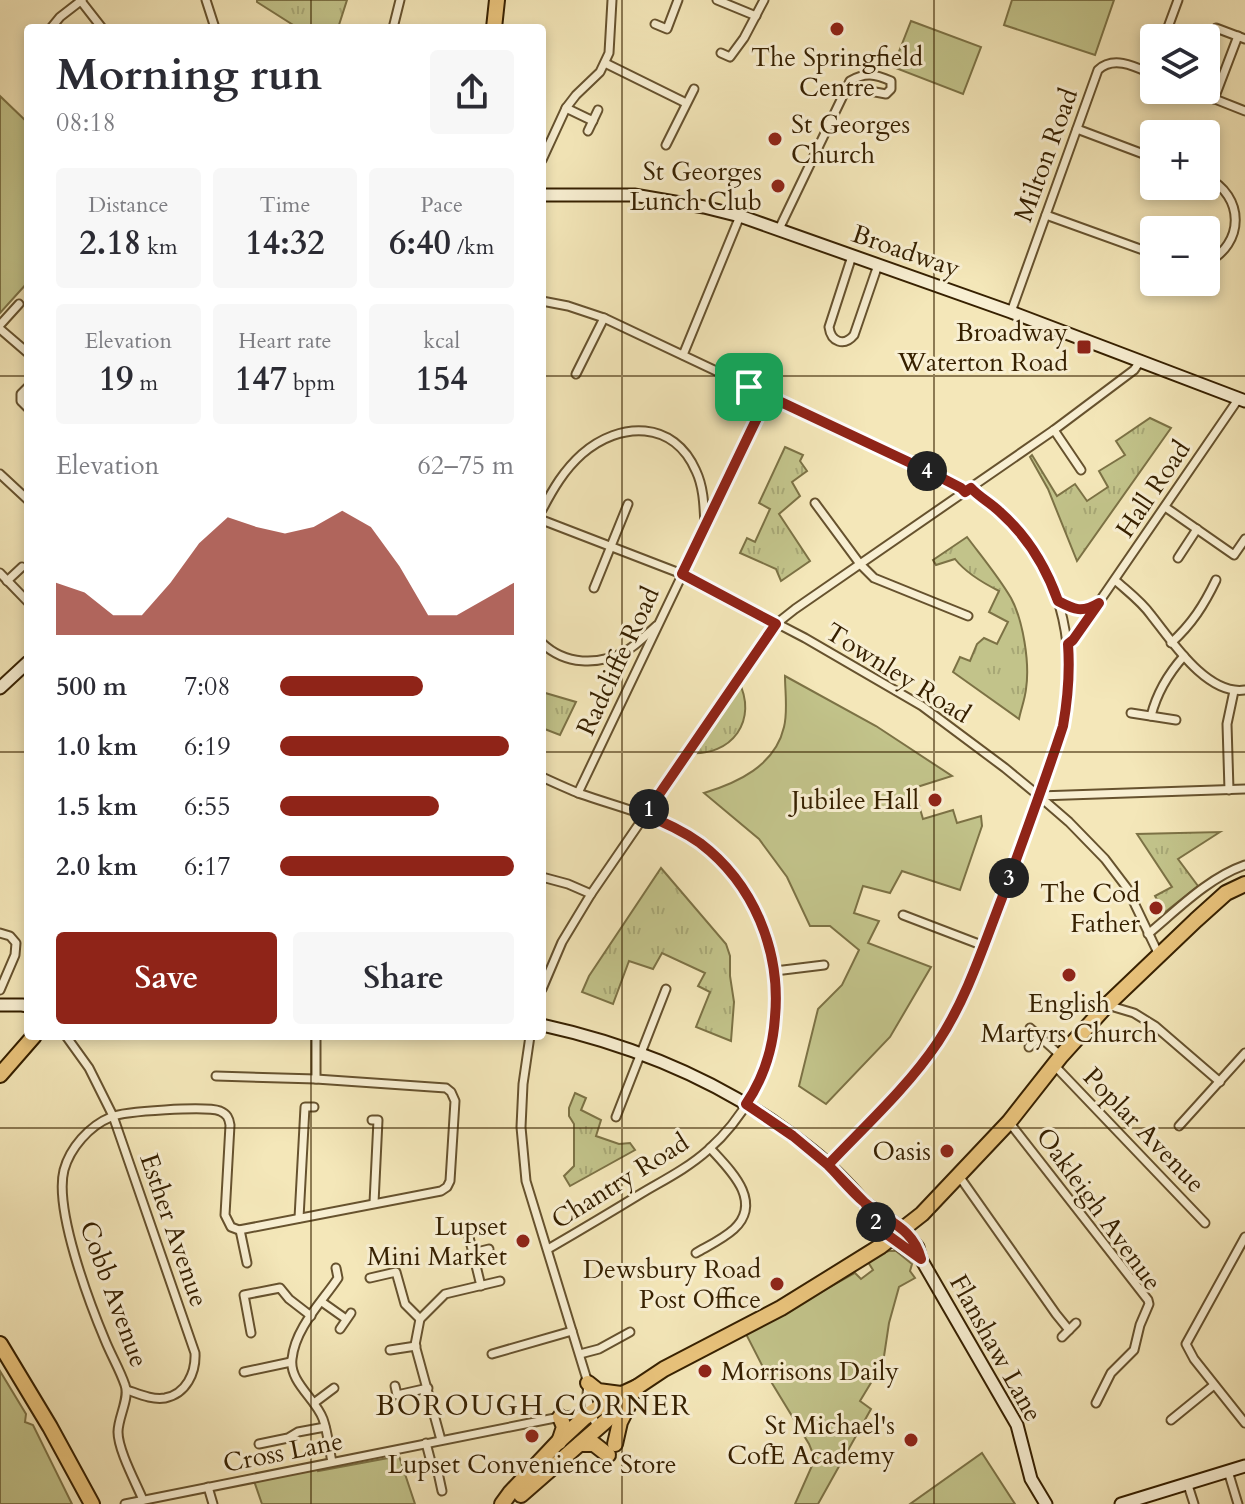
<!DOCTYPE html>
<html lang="en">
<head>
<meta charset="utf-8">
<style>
	:root { --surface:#fff; --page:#f7f7f7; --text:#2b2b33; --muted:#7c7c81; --accent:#8f2418 }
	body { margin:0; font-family:Cardo,serif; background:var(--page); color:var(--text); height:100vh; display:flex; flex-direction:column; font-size:30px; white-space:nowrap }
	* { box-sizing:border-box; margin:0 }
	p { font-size:26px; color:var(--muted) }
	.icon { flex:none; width:44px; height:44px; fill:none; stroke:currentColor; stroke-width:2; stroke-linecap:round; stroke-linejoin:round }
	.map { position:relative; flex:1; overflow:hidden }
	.sheet { position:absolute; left:24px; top:24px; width:522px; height:1016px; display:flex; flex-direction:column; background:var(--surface); border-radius:8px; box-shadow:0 4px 12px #0003 }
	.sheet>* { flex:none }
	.fabs { position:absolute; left:1140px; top:24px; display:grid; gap:16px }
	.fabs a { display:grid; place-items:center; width:80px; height:80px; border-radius:8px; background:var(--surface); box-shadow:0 4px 12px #0003; font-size:40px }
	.pin { position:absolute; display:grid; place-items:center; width:68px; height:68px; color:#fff; margin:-34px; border-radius:16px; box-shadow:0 4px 12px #0006 }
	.km { position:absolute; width:40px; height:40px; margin:-20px; border-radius:50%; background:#222; color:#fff; font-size:22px; line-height:40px; text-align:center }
	.round { display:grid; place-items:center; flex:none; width:84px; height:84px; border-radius:8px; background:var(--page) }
	.summary { display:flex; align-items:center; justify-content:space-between; height:136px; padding:0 32px }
	h1 { font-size:44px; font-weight:700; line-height:60px }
	.stats { display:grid; grid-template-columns:repeat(3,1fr); gap:12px; height:136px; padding:8px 32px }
	.stats div { display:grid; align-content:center; border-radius:8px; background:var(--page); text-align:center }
	.stats b { font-size:34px; font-weight:700 }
	.stats small { font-size:22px; font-weight:400 }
	.stats p { font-size:22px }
	.chart { height:224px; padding:16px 32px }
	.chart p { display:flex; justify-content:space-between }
	.chart svg { width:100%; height:144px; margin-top:8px; fill:var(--accent); opacity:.7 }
	.primary-button { display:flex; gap:16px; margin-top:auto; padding:16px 32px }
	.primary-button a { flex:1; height:92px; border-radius:8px; background:var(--accent); color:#fff; font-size:32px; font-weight:700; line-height:92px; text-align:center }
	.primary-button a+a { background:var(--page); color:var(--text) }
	ul { padding:0 32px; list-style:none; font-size:26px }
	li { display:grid; grid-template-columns:128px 96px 1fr; align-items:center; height:60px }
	li i { height:20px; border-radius:10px; background:var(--accent) }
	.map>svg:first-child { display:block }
</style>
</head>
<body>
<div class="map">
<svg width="1245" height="1504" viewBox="0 0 1245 1504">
	<defs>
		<pattern id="grass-tufts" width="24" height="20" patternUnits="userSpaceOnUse" patternTransform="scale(2)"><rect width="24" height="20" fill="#c2c38a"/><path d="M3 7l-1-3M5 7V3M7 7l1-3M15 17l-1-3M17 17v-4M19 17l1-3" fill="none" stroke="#a7a775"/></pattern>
	</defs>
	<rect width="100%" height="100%" fill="#f4e7b9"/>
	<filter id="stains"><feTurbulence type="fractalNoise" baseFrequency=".0025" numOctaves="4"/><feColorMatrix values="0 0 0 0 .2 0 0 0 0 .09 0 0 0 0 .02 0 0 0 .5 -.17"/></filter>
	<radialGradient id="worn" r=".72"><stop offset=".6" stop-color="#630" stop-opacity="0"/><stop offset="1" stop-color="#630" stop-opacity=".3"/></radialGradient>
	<g fill="url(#grass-tufts)" stroke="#7c7245" stroke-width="2">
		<path d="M257,0H347L338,28H298L257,2Z"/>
		<path d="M1150,418L1171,428L1077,561L1048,489L1030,457L1032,455L1057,496L1075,484L1087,501L1108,487L1099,471L1125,455L1116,441Z"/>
		<path d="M785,447L803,455L800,461L807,471L792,482L800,496L779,514L810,561L781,581L776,569L740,553L747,538L755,542L770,509L759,503Z"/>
		<path d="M967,537C982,557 998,576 1011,598C1023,620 1030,663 1026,689C1025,699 1021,709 1019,719L953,672L960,657L970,661L977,644L984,638L997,644L1008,622L989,612L999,591C983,583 966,573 955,559L936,565L933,560Z"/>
		<path d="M738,680C759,720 732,757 688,753Z"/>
		<path d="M542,692L576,702L560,735L542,728Z"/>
		<path d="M1220,832L1178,859L1198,886L1164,913L1155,896L1172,887L1137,834Z"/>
		<path d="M661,868L726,944L730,956V976L734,1002L731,1041L696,1027L710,992L698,986L705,973L662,953L653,969L629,961L613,1004L582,992L589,976Z"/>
		<path d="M575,1093L586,1098L581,1110L601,1120L596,1136L619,1144L630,1143L635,1150L570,1186L564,1176L574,1166V1124L569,1116V1108Z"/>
	</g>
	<g fill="#c2c38a" stroke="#7c7245" stroke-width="2">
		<path d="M1012,0H1114L1095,55L1004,25Z"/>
		<path d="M911,21L981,47L963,94L893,67Z"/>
		<path d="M0,96L28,123V282L0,313Z"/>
		<path d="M785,676L876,726L952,776L914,788L923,819L953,810L957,823L981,816L982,826L960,890L902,871L890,893L863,886L854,913L879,921L868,943L931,967L890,1037L826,1104L799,1086L818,1009L842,985L859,950L830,926H810L787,877L759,839L704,793C737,783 775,766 784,727C788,711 785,692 785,676Z"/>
		<path d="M889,1251H896L912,1264L910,1271L915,1278L899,1287L889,1323L883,1363L860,1401L871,1409L818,1504H795L815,1459L809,1444L767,1375L746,1334L855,1273L861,1279L873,1270L868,1262L879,1254Z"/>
		<path d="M0,1371L26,1414L25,1422L33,1425L72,1504H0Z"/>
		<path d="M982,1453L1015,1504H910Z"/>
		<path d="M399,1456L415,1504H262L253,1478L316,1466L318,1471Z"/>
	</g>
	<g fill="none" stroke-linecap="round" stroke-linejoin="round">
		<defs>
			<g id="street">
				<path d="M206,0L215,28"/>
				<path d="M717,0L756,16"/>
				<path d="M81,1L102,28"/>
				<path d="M655,24L667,29L678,0"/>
				<path d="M51,28L60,17L82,0"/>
				<path d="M393,28L400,0"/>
				<path d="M1216,28L1245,39"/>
				<path d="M1164,38L1178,0"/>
				<path d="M721,53L730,57L744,38L764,0"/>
				<path d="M605,63L686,103"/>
				<path d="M1192,90L1245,111"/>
				<path d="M1214,99L1238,36"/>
				<path d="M566,108L593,121"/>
				<path d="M1077,129L1154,158"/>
				<path d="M588,131L598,110"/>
				<path d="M666,145L694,89"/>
				<path d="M542,160L566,108L576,95L600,72L609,53L612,0"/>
				<path d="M1206,177C1245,196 1245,244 1206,263"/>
				<path d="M1046,215L1154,254"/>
				<path d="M779,229L850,81C865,72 875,74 891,81V89L886,94L854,88L846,89"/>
				<path d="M852,256L829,327C831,342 844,347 854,335L878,265"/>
				<path d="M542,301L568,306L604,318L934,474L961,488L965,492"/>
				<path d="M1011,312L1098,70C1114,55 1136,67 1154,75"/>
				<path d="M0,325L19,304"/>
				<path d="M0,329L28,353"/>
				<path d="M683,355L740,216"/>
				<path d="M576,374L604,318"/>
				<path d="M28,387L21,394V401L28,408"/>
				<path d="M749,387L756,401L758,416"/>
				<path d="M1054,430L1081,470"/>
				<path d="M0,474L28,500"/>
				<path d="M815,503L860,564L874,578L968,616"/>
				<path d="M1165,507L1234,555L1245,539"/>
				<path d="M542,510C553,489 564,470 582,454C620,421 674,420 696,471C704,488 704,507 705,526"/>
				<path d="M542,520L682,574L805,638L922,706L1005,768L1039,796L1069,822L1105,859L1127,888L1159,955"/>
				<path d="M1178,558L1197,529"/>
				<path d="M0,573L28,602"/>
				<path d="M1115,580C1127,591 1141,601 1151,615C1171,640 1207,696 1245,690"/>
				<path d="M7,581L22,567"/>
				<path d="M594,588L628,504"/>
				<path d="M1058,601C1072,608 1082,613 1097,605"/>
				<path d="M542,643C565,665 598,666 626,651C637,645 647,634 656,626"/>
				<path d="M1171,643C1192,624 1204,605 1216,580"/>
				<path d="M1068,644L1073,640L1239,398"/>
				<path d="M1131,713L1176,720"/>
				<path d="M1151,716C1157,692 1168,674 1184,656"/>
				<path d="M542,777C555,783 568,789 581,794C621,808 663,817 699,842C720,857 737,879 750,902C798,983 779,1087 708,1150C688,1168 664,1180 642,1193C611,1212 579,1231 548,1249"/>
				<path d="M1229,790L1227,724L1234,691"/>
				<path d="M578,793L758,416L770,408L787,404"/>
				<path d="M1039,796L1245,789"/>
				<path d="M542,877L568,884L591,894"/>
				<path d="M903,915L984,946"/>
				<path d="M0,933L10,936L16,943L15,955L0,990"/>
				<path d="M1148,934C1178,909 1208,878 1245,865"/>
				<path d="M775,971L824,965"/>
				<path d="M542,989L562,942L591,894L776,624L795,609L1054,430L1134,370L1141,360"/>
				<path d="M1107,1005L1134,1013L1155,1026L1220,1082"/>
				<path d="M1030,1028L1061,1056"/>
				<path d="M66,1036L89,1068L113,1116L195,1353C196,1373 186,1394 165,1398C152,1400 139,1394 127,1390"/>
				<path d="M530,1036L523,1084L521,1127L526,1181L588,1383L587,1395L591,1413L598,1429"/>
				<path d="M1029,1047L1039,1037"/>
				<path d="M1054,1065L1205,1223"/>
				<path d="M316,1079V1036"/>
				<path d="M616,1117L666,989"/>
				<path d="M372,1120H378L374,1203"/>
				<path d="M1009,1122L1148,1300L1149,1304L1140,1325L1134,1350L1111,1373L1096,1403"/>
				<path d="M1179,1126L1245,1053"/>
				<path d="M828,1165L912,1076L926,1059L950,1022L973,976L1063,726C1077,653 1065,580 1013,524C1006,517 999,509 990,503C984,498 977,495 971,488"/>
				<path d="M959,1176L1056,1314L1069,1330"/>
				<path d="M299,1218L305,1107H314"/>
				<path d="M240,1230L247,1263"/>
				<path d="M469,1237L481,1286"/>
				<path d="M1245,1237L1186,1344L1194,1359L1245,1423"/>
				<path d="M473,1253L489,1249"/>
				<path d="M696,1253C708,1246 723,1239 734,1229C764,1201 729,1169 710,1148"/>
				<path d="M370,1278L396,1272L405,1304L420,1319"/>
				<path d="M322,1302L346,1319"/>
				<path d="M340,1329L351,1313"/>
				<path d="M251,1333L244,1295L280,1288L289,1299L311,1316"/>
				<path d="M1062,1337L1076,1323"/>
				<path d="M390,1350L416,1346"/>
				<path d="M492,1354L572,1331"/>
				<path d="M580,1354L599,1349L630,1332"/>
				<path d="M244,1372L291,1362"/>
				<path d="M395,1386L397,1395L428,1388"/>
				<path d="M314,1403L334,1388"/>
				<path d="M1171,1420L1214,1385"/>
				<path d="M441,1440L415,1345L420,1319L445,1294L500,1281"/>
				<path d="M426,1443L431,1462L437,1468L442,1491"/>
				<path d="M259,1444L288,1438L298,1432L325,1427"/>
				<path d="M332,1462C329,1448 328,1433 323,1419C316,1399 289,1382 292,1359C295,1328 322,1302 338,1278L336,1268"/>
				<path d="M1228,1471L1238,1504"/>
				<path d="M1187,1482L1194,1504"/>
				<path d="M208,1487L213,1504"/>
				<path d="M143,1500C136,1483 118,1450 118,1432C118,1417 130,1398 125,1385C120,1370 111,1355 105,1340C89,1302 54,1209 64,1170C70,1148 89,1126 111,1117C124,1111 206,1106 220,1111C227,1114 229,1118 230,1125L225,1215L231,1227L239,1230L441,1191L447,1187L450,1181L455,1101L451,1092L446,1088L316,1079L216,1076"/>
				<path d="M125,1504L560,1417L586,1413"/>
			</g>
			<g id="secondary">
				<path d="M542,195H634L704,207L740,216L1011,312L1245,401"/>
				<path d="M0,688L28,662"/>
				<path d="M0,1005H22L28,1006"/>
				<path d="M542,1025C624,1043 701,1073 771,1120C791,1134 811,1148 829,1165C841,1177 856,1191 866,1205C870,1212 873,1219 878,1226C888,1237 908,1251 921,1259"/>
				<path d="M865,1203L903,1229L918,1247L921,1259L1017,1425L1031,1479L1046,1504"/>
				<path d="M1121,1504L1245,1466"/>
			</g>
			<g id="highway">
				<path d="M494,28L497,0"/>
				<path d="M0,1075L34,1036"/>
				<path d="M0,1344L50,1427L92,1504"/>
				<path d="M588,1383L598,1391L621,1394"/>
				<path d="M559,1442L564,1427L560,1417"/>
				<path d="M580,1444H594L608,1455"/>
				<path d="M615,1444L620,1422L629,1404"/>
				<path d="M521,1495L623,1406L637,1387"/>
				<path d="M502,1504L510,1493L558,1442L584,1418L609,1400L637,1387L664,1369L781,1308L881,1246L922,1214L1009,1122L1061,1056L1107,1005L1196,920L1226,893L1245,884"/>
			</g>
		</defs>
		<use href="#street" stroke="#66522e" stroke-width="11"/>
		<use href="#secondary" stroke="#362000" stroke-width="15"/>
		<use href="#highway" stroke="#362000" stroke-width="18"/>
		<use href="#street" stroke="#f8efd2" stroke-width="7"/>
		<use href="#secondary" stroke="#f8efd2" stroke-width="11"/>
		<use href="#highway" stroke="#eac47c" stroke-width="14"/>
	</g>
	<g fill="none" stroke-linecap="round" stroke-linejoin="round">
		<defs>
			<path id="route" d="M749,387L756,401L758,416L682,574L776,624L645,815C664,822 683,831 700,843C754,884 781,951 775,1017C773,1048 763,1079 746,1104L793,1136L828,1165L865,1203L873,1218L885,1233L921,1259C913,1227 887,1222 864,1202C851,1191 840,1177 828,1165C866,1125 907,1088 938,1042C967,998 983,947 1002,898C1023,841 1044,784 1063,726C1068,698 1070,672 1068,644L1073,640L1099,603C1082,613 1075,610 1058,601C1046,567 1027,536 1000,512C991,503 979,497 971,488L965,492L961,488L934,474L749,387"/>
		</defs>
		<use href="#route" stroke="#fff" stroke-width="16"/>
		<use href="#route" stroke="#8f2418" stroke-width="10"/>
	</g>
	<path fill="none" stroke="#362000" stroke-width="2" stroke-opacity="0.55" d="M311,0V28M622,0V1504M934,0V1504M0,376H28M542,376H1245M0,752H28M542,752H1245M311,1036V1504M0,1128H1245"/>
	<g fill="#8f2418" stroke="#f8efd2" stroke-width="3">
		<circle cx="837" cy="29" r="8"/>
		<circle cx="775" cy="139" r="8"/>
		<circle cx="778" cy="186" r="8"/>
		<rect x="1076" y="339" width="16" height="16" rx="4"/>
		<circle cx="935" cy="800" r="8"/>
		<circle cx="1156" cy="908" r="8"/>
		<circle cx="1069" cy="975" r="8"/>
		<circle cx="947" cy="1151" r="8"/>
		<circle cx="523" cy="1241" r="8"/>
		<circle cx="777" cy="1284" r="8"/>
		<circle cx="705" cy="1371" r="8"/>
		<circle cx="532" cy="1436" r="8"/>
		<circle cx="911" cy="1440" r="8"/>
	</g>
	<g text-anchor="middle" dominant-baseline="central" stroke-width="6" stroke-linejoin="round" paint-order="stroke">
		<g font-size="26" fill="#362000" stroke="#f8efd2" text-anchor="end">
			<text x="837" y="57" text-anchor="middle">The Springfield<tspan x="837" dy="30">Centre</tspan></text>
			<text x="791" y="124" text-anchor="start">St Georges<tspan x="791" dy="30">Church</tspan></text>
			<text x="762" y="171">St Georges<tspan x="762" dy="30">Lunch Club</tspan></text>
			<text x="1068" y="332">Broadway<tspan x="1068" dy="30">Waterton Road</tspan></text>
			<text x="919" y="800">Jubilee Hall</text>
			<text x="1140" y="893">The Cod<tspan x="1140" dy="30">Father</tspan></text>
			<text x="1069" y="1003" text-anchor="middle">English<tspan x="1069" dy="30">Martyrs Church</tspan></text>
			<text x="931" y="1151">Oasis</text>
			<text x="507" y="1226">Lupset<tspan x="507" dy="30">Mini Market</tspan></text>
			<text x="761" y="1269">Dewsbury Road<tspan x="761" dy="30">Post Office</tspan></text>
			<text x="721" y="1371" text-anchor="start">Morrisons Daily</text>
			<text x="895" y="1425">St Michael's<tspan x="895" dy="30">CofE Academy</tspan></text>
			<text x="532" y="1464" text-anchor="middle">Lupset Convenience Store</text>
		</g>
		<g font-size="26" fill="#362000" stroke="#f8efd2">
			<text transform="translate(1046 155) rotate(-70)">Milton Road</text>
			<text transform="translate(906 251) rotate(19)">Broadway</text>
			<text transform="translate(1153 489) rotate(-56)">Hall Road</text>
			<text transform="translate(618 661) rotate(-65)">Radcliffe Road</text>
			<text transform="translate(898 673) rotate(32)">Townley Road</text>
			<text transform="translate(1144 1130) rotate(46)">Poplar Avenue</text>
			<text transform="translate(620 1181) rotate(-32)">Chantry Road</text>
			<text transform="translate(1099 1209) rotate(54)">Oakleigh Avenue</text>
			<text transform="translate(174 1230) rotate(71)">Esther Avenue</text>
			<text transform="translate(114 1294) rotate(70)">Cobb Avenue</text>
			<text transform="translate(996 1348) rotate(61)">Flanshaw Lane</text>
			<text transform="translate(283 1452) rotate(-11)">Cross Lane</text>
		</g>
		<g font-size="28" letter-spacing="2" fill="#362000" stroke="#f8efd2">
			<text x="534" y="1406">BOROUGH CORNER</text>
		</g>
	</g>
	<rect width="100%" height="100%" filter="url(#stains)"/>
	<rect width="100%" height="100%" fill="url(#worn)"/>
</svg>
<div class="fabs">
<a><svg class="icon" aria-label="layers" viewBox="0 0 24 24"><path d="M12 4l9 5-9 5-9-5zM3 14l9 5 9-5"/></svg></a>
<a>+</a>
<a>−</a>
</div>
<div class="pin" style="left:749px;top:387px;background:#1e9e55"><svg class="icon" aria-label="arrive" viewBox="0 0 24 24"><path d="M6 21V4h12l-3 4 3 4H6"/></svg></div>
<b class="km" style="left:649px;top:809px">1</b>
<b class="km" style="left:876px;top:1222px">2</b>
<b class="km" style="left:1009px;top:878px">3</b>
<b class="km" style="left:927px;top:471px">4</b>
<section class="sheet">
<div class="summary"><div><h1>Morning run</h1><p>08:18</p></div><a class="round"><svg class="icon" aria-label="share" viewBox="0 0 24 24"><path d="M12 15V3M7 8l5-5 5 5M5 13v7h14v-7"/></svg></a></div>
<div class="stats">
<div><p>Distance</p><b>2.18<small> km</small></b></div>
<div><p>Time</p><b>14:32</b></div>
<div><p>Pace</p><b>6:40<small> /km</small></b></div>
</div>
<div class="stats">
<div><p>Elevation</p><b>19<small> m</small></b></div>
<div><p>Heart rate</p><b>147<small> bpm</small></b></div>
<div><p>kcal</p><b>154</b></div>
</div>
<div class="chart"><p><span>Elevation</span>62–75 m</p>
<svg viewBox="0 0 160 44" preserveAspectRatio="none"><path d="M0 44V28L10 31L20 38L30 38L40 28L50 16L60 8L70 11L80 13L90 11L100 6L110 11L120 23L130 38L140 38L150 33L160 28V44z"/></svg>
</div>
<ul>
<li><b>500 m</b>7:08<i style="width:61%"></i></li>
<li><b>1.0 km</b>6:19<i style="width:98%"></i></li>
<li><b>1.5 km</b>6:55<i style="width:68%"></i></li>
<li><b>2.0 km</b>6:17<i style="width:100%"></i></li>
</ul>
<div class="primary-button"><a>Save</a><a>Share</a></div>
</section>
</div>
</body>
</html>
